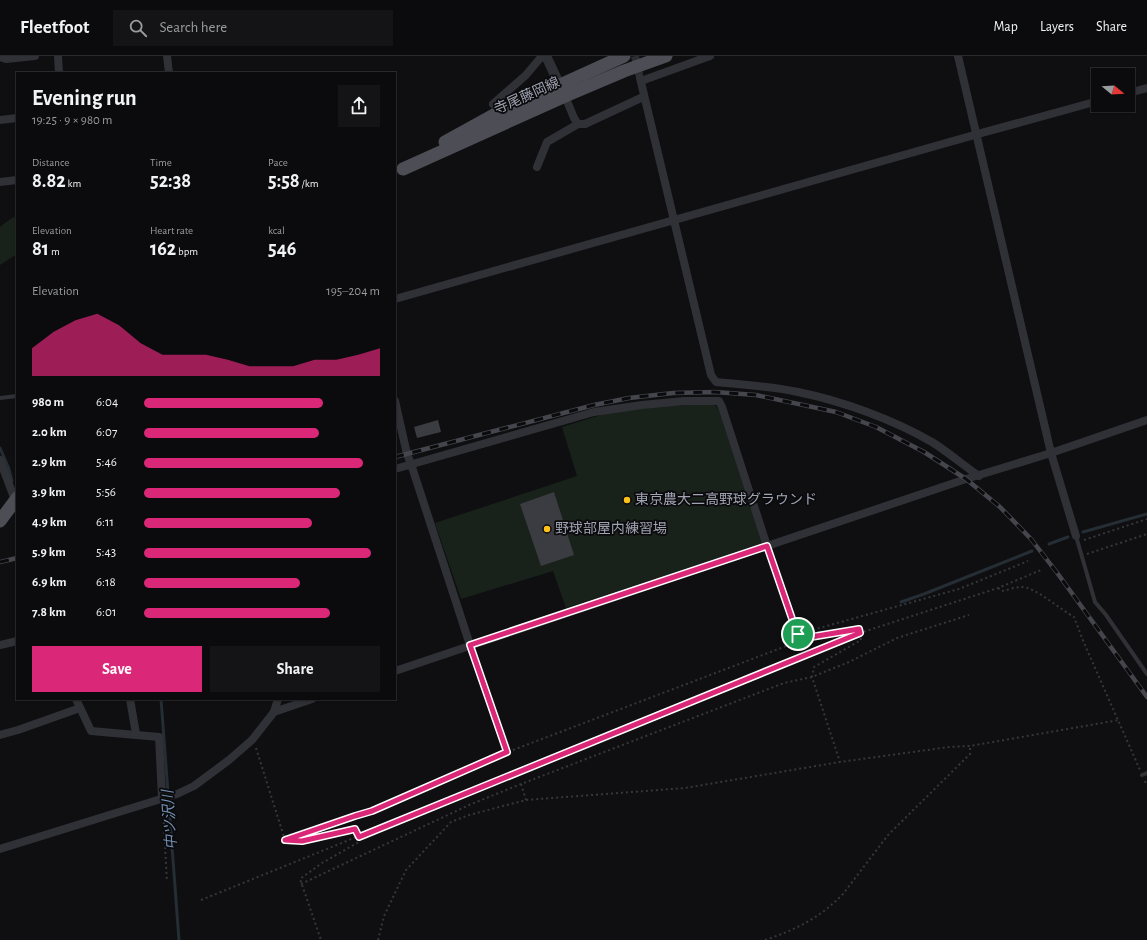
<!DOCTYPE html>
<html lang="en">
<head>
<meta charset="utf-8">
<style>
	:root { --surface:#0b0b0d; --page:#141416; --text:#f1f3f6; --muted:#9a9b9d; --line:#2b2b2e; --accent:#db2777 }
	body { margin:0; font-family:"Alegreya Sans","Noto Sans JP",sans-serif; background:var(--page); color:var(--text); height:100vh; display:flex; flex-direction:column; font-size:15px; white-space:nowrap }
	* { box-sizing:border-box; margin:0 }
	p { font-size:13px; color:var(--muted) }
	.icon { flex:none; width:22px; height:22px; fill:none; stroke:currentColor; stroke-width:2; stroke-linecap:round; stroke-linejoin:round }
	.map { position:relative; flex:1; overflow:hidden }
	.panel { position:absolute; left:16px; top:16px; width:380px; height:628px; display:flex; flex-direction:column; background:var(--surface); border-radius:0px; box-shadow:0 1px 3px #0004,0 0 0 1px var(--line) }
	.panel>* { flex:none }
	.needle { width:26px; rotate:108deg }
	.buttons { position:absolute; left:1091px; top:12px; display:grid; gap:8px }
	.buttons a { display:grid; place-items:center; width:44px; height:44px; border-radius:0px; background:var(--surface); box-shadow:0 1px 3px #0004,0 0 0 1px var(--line); font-size:20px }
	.pin { position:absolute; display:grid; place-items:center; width:34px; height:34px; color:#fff; margin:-17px; border:2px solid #fff; border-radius:50%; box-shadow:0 1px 4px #0007 }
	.round { display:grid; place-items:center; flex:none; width:42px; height:42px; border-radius:0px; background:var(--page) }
	.overview { display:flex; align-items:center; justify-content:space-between; height:68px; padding:0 16px }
	h1 { font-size:22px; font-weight:700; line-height:30px }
	.figures { display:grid; grid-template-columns:repeat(3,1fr); gap:6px; height:68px; padding:4px 16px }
	.figures div { display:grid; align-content:center }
	.figures b { font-size:20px; font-weight:700 }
	.figures small { font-size:11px; font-weight:400 }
	.figures p { font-size:11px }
	.chart { height:112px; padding:8px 16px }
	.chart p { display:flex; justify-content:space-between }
	.chart svg { width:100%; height:72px; margin-top:4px; fill:var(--accent); opacity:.7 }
	.primary-button { display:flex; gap:8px; margin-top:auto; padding:8px 16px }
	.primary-button a { flex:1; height:46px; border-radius:0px; background:var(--accent); color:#fff; font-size:16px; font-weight:700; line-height:46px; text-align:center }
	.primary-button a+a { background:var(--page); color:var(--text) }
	ul { padding:0 16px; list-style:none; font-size:13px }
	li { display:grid; grid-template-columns:64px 48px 1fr; align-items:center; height:30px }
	li i { height:10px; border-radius:5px; background:var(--accent) }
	header { display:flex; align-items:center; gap:24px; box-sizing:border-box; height:56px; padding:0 20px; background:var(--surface); border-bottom:1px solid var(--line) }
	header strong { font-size:19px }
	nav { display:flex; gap:22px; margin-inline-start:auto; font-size:14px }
	.search { width:280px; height:36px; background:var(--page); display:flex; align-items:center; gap:10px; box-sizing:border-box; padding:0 14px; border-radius:0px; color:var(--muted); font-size:15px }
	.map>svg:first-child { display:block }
</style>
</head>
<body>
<header>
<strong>Fleetfoot</strong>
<div class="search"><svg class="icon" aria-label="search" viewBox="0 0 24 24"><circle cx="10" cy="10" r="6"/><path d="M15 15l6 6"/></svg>Search here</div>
<nav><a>Map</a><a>Layers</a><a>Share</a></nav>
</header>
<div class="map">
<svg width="1147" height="884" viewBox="0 0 1147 884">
	<rect width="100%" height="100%" fill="#0f0f11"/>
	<g fill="#19211b">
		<path d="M17,159V198L0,209V171L6,166Z"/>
		<path d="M712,348L716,350L719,355L762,486L761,488L566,552L553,515L461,543L435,467L577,420L562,371L604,358L655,350Z"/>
	</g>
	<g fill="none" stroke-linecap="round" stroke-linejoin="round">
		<g stroke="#252d35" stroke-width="3">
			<path d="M0,392L9,413L12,425"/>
			<path d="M1083,476L1147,458"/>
			<path d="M1049,488L1068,481"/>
			<path d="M901,546L924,538L1032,495"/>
			<path d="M161,643L179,884"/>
		</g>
	</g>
	<g fill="#3b3c41">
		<path d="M438,364L441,376L417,382L414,371Z"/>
		<path d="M554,436L574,499L541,510L520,448Z"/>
	</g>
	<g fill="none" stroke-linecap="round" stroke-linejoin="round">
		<path stroke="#2c2d31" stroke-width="8" stroke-dasharray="8 4" stroke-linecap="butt" d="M635,0L640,22"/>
		<g stroke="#36373d" stroke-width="2" stroke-dasharray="2 3" stroke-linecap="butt">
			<path d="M1084,484L1147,463"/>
			<path d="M769,498L799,583L859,573L861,584L814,611L812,621L840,706"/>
			<path d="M1087,498L1147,478"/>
			<path d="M998,532L1002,535C1008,534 1015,531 1021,531C1034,530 1061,554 1074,561L1084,587L1140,714"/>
			<path d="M256,692L285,784"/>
			<path d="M513,694L789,589L798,578L959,533L1028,505"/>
			<path d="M1145,725L1147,730"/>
			<path d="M521,728L526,744"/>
			<path d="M163,751L167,826"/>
			<path d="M285,784L355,760L372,755L502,699"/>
			<path d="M286,784L302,785L355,773L359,786L322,807L300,823L321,884"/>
			<path d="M301,828L469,749L521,728L784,627L812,621L849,606L897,582L969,559"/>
			<path d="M201,844L860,577L998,532L1041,514"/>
			<path d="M378,884L384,860L406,814L451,766L469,759L526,744L685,732L840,706L949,691L970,690L1119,664"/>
			<path d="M765,884C795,874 820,862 843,838L888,779L970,698V690"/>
		</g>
		<g stroke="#303136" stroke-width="4">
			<path d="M0,342L17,340"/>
			<path d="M1076,480L1095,546L1106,559L1147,618"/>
			<path d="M471,589L507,696"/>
			<path d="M1142,719L1147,717"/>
		</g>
		<g stroke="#303136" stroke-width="8">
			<path d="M58,0L59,17"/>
			<path d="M167,0L169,17"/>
			<path d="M958,0L1051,397L1076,480"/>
			<path d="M0,1L6,3L35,0"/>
			<path d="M640,22L711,319L716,326C743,329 771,330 798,336C842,345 892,363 932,386C948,396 963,409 979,420"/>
			<path d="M641,25L710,0"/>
			<path d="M1128,37L1147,32"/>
			<path d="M565,40L574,62L578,68H585L643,41"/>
			<path d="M493,48L526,19L542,0"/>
			<path d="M0,64L17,62"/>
			<path d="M537,111L547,86L578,68"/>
			<path d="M0,126L17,124"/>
			<path d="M395,243C629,177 863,109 1098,45"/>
			<path d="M395,345L407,398L411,408L470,589"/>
			<path d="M0,404L15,444"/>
			<path d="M395,413L594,356L642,349L684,345H719L722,351L767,490"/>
			<path d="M0,589L17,585"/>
			<path d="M395,615L767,490L966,423L1051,397L1147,364"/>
			<path d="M76,643L91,675L159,681L162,741"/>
			<path d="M130,643L136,678"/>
			<path d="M274,656L312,643"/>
			<path d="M0,679L18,674L80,652"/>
			<path d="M0,793L177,738L194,730L229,704L252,684L274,656L278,643"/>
		</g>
		<path stroke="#303136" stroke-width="10" d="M546,0L562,34"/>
		<g stroke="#4c4d55" stroke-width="13">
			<path d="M445,86L494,59L624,0"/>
			<path d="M403,113L565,40L624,15L666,0"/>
			<path d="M0,465L17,442"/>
		</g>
		<defs>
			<g id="rail">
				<path d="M395,401L594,349L629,342L673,337L715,336L756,339L836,356L876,371L924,396L966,423L1000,451L1031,483L1058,518L1147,641"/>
				<path d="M0,506L17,502"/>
			</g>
		</defs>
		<use href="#rail" stroke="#45464d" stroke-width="4.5"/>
		<use href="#rail" stroke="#0b0a0c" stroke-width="3" stroke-dasharray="9" stroke-linecap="butt"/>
	</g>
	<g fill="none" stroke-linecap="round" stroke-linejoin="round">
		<defs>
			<path id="route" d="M767,490L799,583L859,573L860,577L359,781L355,773L302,785L285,784L355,760L372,755L507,696L470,589Z"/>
		</defs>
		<use href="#route" stroke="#fff" stroke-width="8"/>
		<use href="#route" stroke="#db2777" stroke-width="5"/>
	</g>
	<g fill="#ffc219" stroke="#0b0a0c" stroke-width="1.5">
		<circle cx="627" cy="444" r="4"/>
		<circle cx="547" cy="473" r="4"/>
	</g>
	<g text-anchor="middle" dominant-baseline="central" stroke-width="3.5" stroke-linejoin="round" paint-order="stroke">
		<g font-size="14" fill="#9fa4b3" stroke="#0b0a0c">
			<text transform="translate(527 40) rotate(-24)">寺尾藤岡線</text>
		</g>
		<g font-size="14" fill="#9fa4b3" stroke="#0b0a0c" text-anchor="start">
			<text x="635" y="444">東京農大二高野球グラウンド</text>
			<text x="555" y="473">野球部屋内練習場</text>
		</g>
		<g font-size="15" font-style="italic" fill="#7290b2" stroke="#0b0a0c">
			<text transform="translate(170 764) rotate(-94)">中ツ沢川</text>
		</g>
	</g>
</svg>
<div class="buttons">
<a><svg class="needle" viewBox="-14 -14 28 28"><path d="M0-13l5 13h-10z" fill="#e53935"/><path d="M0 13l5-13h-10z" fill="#9a9b9d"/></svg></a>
</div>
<div class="pin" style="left:798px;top:578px;background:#1e9e55"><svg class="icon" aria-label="arrive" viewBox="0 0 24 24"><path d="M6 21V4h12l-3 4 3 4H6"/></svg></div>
<section class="panel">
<div class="overview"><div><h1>Evening run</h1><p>19:25 · 9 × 980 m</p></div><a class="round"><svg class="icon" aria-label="share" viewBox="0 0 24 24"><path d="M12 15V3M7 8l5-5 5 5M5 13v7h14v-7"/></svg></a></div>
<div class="figures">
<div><p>Distance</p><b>8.82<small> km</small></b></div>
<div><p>Time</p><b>52:38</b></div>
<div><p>Pace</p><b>5:58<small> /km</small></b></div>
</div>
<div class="figures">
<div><p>Elevation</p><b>81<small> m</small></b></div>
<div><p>Heart rate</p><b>162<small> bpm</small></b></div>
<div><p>kcal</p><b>546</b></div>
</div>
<div class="chart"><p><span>Elevation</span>195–204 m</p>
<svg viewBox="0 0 160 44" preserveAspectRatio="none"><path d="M0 44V27L10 17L20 10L30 6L40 13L50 24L60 31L70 31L80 31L90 34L100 38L110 38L120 38L130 34L140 34L150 31L160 27V44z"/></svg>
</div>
<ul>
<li><b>980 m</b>6:04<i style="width:76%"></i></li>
<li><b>2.0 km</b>6:07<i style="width:74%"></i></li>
<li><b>2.9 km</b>5:46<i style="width:93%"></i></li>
<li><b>3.9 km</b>5:56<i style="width:83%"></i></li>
<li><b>4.9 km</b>6:11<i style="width:71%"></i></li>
<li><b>5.9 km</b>5:43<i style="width:96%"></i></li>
<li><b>6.9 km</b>6:18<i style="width:66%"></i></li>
<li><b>7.8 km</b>6:01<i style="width:79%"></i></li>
</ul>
<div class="primary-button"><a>Save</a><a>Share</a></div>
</section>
</div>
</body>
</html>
